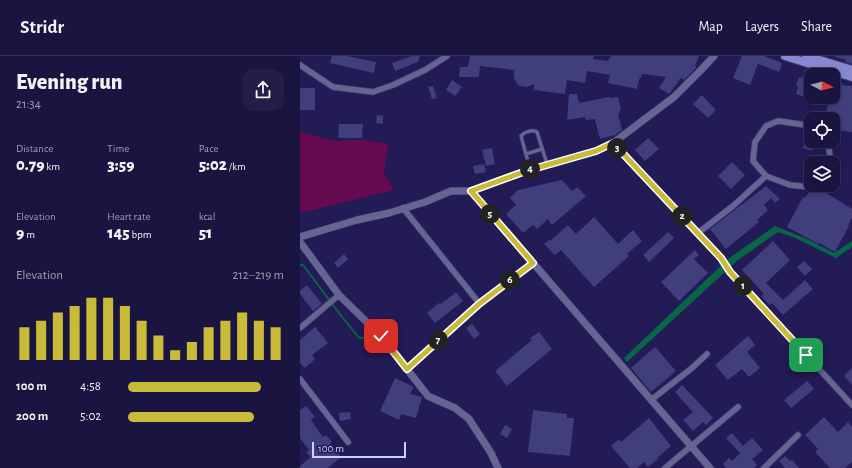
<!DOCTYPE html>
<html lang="en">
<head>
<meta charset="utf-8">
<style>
	:root { --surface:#1a1440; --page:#231d47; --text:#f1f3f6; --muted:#9f9eb1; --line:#383359; --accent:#caba3a }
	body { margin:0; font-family:"Alegreya Sans",sans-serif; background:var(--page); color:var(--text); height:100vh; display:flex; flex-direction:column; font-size:15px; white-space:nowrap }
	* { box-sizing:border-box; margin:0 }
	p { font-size:13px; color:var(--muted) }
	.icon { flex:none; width:22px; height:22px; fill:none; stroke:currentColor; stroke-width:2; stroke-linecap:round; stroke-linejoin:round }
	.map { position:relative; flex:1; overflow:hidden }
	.drawer { display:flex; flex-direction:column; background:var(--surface); width:300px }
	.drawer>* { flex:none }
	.needle { width:26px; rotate:96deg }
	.buttons { position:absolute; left:504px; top:12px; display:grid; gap:8px }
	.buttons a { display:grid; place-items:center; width:36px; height:36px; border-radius:8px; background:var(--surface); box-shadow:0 2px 6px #0003,0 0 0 1px var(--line); font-size:20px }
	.scale { position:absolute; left:12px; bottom:10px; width:94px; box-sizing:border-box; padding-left:4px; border:2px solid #ced1f5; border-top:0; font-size:11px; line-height:14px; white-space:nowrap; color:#ced1f5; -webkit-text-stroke:3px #221b56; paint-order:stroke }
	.pin { position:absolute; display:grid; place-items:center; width:34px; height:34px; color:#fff; margin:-17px; border-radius:8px; box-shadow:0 2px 6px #0006 }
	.km { position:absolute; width:20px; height:20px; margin:-10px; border-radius:50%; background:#222; color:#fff; font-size:11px; line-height:20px; text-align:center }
	.round { display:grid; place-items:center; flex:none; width:42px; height:42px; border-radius:12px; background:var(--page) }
	.headline { display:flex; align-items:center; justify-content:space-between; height:68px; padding:0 16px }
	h1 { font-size:22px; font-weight:800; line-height:30px }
	.figures { display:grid; grid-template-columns:repeat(3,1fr); gap:6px; height:68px; padding:4px 16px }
	.figures div { display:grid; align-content:center }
	.figures b { font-size:17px; font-weight:800 }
	.figures small { font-size:11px; font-weight:400 }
	.figures p { font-size:11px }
	.chart { height:112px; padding:8px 16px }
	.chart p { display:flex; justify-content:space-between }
	.chart svg { width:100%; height:72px; margin-top:4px; stroke:var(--accent); stroke-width:6 }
	ul { padding:0 16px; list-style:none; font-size:13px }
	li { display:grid; grid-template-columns:64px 48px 1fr; align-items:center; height:30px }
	li i { height:10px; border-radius:5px; background:var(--accent) }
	header { display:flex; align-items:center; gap:24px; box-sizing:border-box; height:56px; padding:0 20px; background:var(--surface); border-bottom:1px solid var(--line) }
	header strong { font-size:19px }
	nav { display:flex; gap:22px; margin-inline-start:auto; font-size:14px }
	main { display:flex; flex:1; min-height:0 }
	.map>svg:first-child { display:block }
</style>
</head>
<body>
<header>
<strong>Stridr</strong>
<nav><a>Map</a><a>Layers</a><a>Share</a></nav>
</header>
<main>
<section class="drawer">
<div class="headline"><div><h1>Evening run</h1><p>21:34</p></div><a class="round"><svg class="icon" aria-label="share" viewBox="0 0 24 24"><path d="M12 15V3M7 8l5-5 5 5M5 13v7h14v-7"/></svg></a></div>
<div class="figures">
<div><p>Distance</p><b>0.79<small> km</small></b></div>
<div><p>Time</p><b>3:59</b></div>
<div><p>Pace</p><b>5:02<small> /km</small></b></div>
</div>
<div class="figures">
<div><p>Elevation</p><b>9<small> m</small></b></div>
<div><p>Heart rate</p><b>145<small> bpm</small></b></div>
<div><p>kcal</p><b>51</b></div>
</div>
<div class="chart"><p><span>Elevation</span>212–219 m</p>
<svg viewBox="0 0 160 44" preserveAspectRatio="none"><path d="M5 44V24M15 44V20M25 44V15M35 44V11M45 44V6M55 44V6M65 44V11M75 44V20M85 44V29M95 44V38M105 44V33M115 44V24M125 44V20M135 44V15M145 44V20M155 44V24"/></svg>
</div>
<ul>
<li><b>100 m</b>4:58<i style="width:85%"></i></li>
<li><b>200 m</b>5:02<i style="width:81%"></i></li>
</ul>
</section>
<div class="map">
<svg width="552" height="412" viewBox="0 0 552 412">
	<rect width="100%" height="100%" fill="#221b56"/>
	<path fill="#670a4f" d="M0,76L34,85L63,84L88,88L84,117L94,134L0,157Z"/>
	<path fill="#086545" d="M475,170L507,183L534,197L552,185V191L536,202L493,181L478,176L438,204L327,306L324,302L429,202Z"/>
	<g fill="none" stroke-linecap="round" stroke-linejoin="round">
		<path stroke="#086545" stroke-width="2" d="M0,209H3L39,257L59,282L70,281L93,264"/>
	</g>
	<g fill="#403e7c">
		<path d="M32,0H47L76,6L74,17L30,7Z"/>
		<path d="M112,0H120L118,6L95,15L92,7Z"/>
		<path d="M170,0H294L293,3L308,5L311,0H399L395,10L397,11L384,24L381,22L369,38L359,32L366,21L342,18L341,22L340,21L337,33L308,27L310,19L287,15L285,27L267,24L265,38L234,34V28L226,31L218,29L214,22V14L180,10L179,21H159L160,11H168Z"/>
		<path d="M442,0H464L482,7L479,16L458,8L450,29L433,22Z"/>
		<path d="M535,0H552V8L545,6L546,4L535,1Z"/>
		<path d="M505,13L521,18L511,19V41H533V24L542,27V29L552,30V76L533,74V63H524L528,49L496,38L498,31L496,30L499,21L502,22Z"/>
		<path d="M152,24L162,31L155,40L146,34Z"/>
		<path d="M133,30L137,42L132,43L128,31Z"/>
		<rect x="0" y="32" width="15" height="22"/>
		<path d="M269,38H277L279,47L308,41L311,42L318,41L321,53H320V56L318,58L322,74L315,79L300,83L295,63L286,64L285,61L267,64Z"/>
		<path d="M402,39L416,54L408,62L393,48Z"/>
		<path d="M77,59L83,60V68L76,67Z"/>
		<path d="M39,68H63L62,82H38Z"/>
		<path d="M348,82L359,93L345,105L335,94Z"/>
		<path d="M506,83L515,86L512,95L503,92Z"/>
		<path d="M192,92L195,108L186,110L182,94Z"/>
		<path d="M432,106L445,119L431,133L418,120Z"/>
		<path d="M184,108L186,116L175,118L173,110Z"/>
		<path d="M262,124L272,135L277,131L286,140L252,169L248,163L237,173L233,169L223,177L206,158L216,149L210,142L218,134Z"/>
		<path d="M466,130L480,143L475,147L471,142L464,149L468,154L457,164L459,166L426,193L410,173Z"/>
		<path d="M517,131L552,153V162L548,169L549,170L535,196L519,187L518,188L487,171L503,141L505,142L510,135Z"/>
		<path d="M294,161L318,188L333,174L342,185L327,198L329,200L294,231L261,194L255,199L244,188L249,184L250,185L268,169L276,178Z"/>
		<path d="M368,176L374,182L349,206L343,199Z"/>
		<path d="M473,185L490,204L466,227L483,244L505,224L513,233L483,259L472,247L470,249L461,240L464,238L442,214Z"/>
		<path d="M395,194L399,199L394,203L408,217L379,245L361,226Z"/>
		<path d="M44,198L48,203L38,212L34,207Z"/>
		<path d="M504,205L512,213L505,220L497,211Z"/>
		<path d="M7,229L22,248L13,255L0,238V235Z"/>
		<path d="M156,236L163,245L135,267L127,257L139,247L141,248Z"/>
		<path d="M172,268L180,278L174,283L166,272Z"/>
		<path d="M15,271L28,287L12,299L15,303L5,312L0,307V284Z"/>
		<path d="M239,276L252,293L207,330L195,315L232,284L230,282Z"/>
		<path d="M448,280L455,289L447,296L460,312L449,321L442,313L428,324L415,309Z"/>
		<path d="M355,291L376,315L351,336L331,312Z"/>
		<path d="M552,312V329L544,320Z"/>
		<path d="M95,322L114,331L110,338L122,341L116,362L101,358L99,364L80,355Z"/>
		<path d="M507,325L514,333L491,352L484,344Z"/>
		<path d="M382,329L413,362L406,369L403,366L393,375L383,364L393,356L375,336Z"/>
		<path d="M6,350L15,361L11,364L23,381L26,379L32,386L30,387L41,401L28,412H0V410L11,401L6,396L9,394L0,382V354Z"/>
		<path d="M233,354L267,358V362H274L270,400L228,396Z"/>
		<path d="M50,356L51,363L40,365L39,357Z"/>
		<path d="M524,361L538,376L548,366L552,371V406L545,412H530L515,396L518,393L505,379Z"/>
		<path d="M349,362L371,390L357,402L358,403L348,411L344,406L337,412H330L311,390L319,383L321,386Z"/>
		<path d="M205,369L212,373L207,382L200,378Z"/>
		<path d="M432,377L443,390L452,382L463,394L452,403L457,409L454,412H426L423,408L429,402L432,405L440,397L426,382Z"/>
		<path d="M485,400L490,405L492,404L499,412H485L479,405Z"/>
	</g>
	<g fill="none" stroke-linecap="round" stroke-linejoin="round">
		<defs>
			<g id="service">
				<path d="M226,98L242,93"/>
				<path d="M230,113L221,80C224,76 233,73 237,76L247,108"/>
			</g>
			<g id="minor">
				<path d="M0,9L33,31L73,36L93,29L125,14L147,0"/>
				<path d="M511,72L506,69L478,65L466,70L455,86L453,105L466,120L490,129L510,131L513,129"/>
				<path d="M528,85L530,101L528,107"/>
				<path d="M313,87L421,202L430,216L552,349"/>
				<path d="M103,152L179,247L233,207"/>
				<path d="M398,177L433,150L466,120"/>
				<path d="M0,272L39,239"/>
				<path d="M107,313L179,247"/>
				<path d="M0,323L48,386"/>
				<path d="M351,344L392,312L407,298"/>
				<path d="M365,412L438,351"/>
				<path d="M464,412L498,379"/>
			</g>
			<g id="tertiary">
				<path d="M171,135L410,412"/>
				<path d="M0,181L57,164L89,157L125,146L151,135H171L226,115L296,95L313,87L374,41L400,15L414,0"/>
				<path d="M0,186L39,239L81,280L128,340L155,352L169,363L191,397L198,412"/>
			</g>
			<g id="secondary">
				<path d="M485,0L552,21"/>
				<path d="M506,0L552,14"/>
			</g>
		</defs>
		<use href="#service" stroke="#3e386f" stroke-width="4.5"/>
		<use href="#minor" stroke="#3e386f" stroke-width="7"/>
		<use href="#tertiary" stroke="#3e386f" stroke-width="8"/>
		<use href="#secondary" stroke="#3e386f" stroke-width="10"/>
		<use href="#service" stroke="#646593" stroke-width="3"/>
		<use href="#minor" stroke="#646593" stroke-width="5.5"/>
		<use href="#tertiary" stroke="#646593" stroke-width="7"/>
		<use href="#secondary" stroke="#8788d1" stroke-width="8"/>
	</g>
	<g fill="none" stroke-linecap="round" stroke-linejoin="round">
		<defs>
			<path id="route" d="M81,280L107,313L179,248L233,207L171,135L226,115L296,95L313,87L421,202L430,216L506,299"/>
		</defs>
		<use href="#route" stroke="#fff" stroke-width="8"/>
		<use href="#route" stroke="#caba3a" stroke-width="5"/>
	</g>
</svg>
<div class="buttons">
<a><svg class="needle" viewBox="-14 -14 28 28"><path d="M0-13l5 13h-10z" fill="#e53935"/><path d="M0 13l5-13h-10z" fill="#9f9eb1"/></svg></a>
<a><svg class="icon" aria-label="locate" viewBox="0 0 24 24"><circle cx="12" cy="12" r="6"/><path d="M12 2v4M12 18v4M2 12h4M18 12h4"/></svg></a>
<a><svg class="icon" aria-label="layers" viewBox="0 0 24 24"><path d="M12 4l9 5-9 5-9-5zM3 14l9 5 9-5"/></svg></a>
</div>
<div class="scale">100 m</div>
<div class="pin" style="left:506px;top:299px;background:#1e9e55"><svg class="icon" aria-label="arrive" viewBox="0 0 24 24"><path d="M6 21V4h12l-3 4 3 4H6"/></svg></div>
<div class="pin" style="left:81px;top:280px;background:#d93025"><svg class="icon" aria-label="check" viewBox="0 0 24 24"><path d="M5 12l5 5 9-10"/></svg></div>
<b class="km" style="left:443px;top:230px">1</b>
<b class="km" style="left:382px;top:160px">2</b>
<b class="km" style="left:317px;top:92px">3</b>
<b class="km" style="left:230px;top:113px">4</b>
<b class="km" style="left:190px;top:158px">5</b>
<b class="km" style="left:210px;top:224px">6</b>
<b class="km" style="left:138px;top:284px">7</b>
</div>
</main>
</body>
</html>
